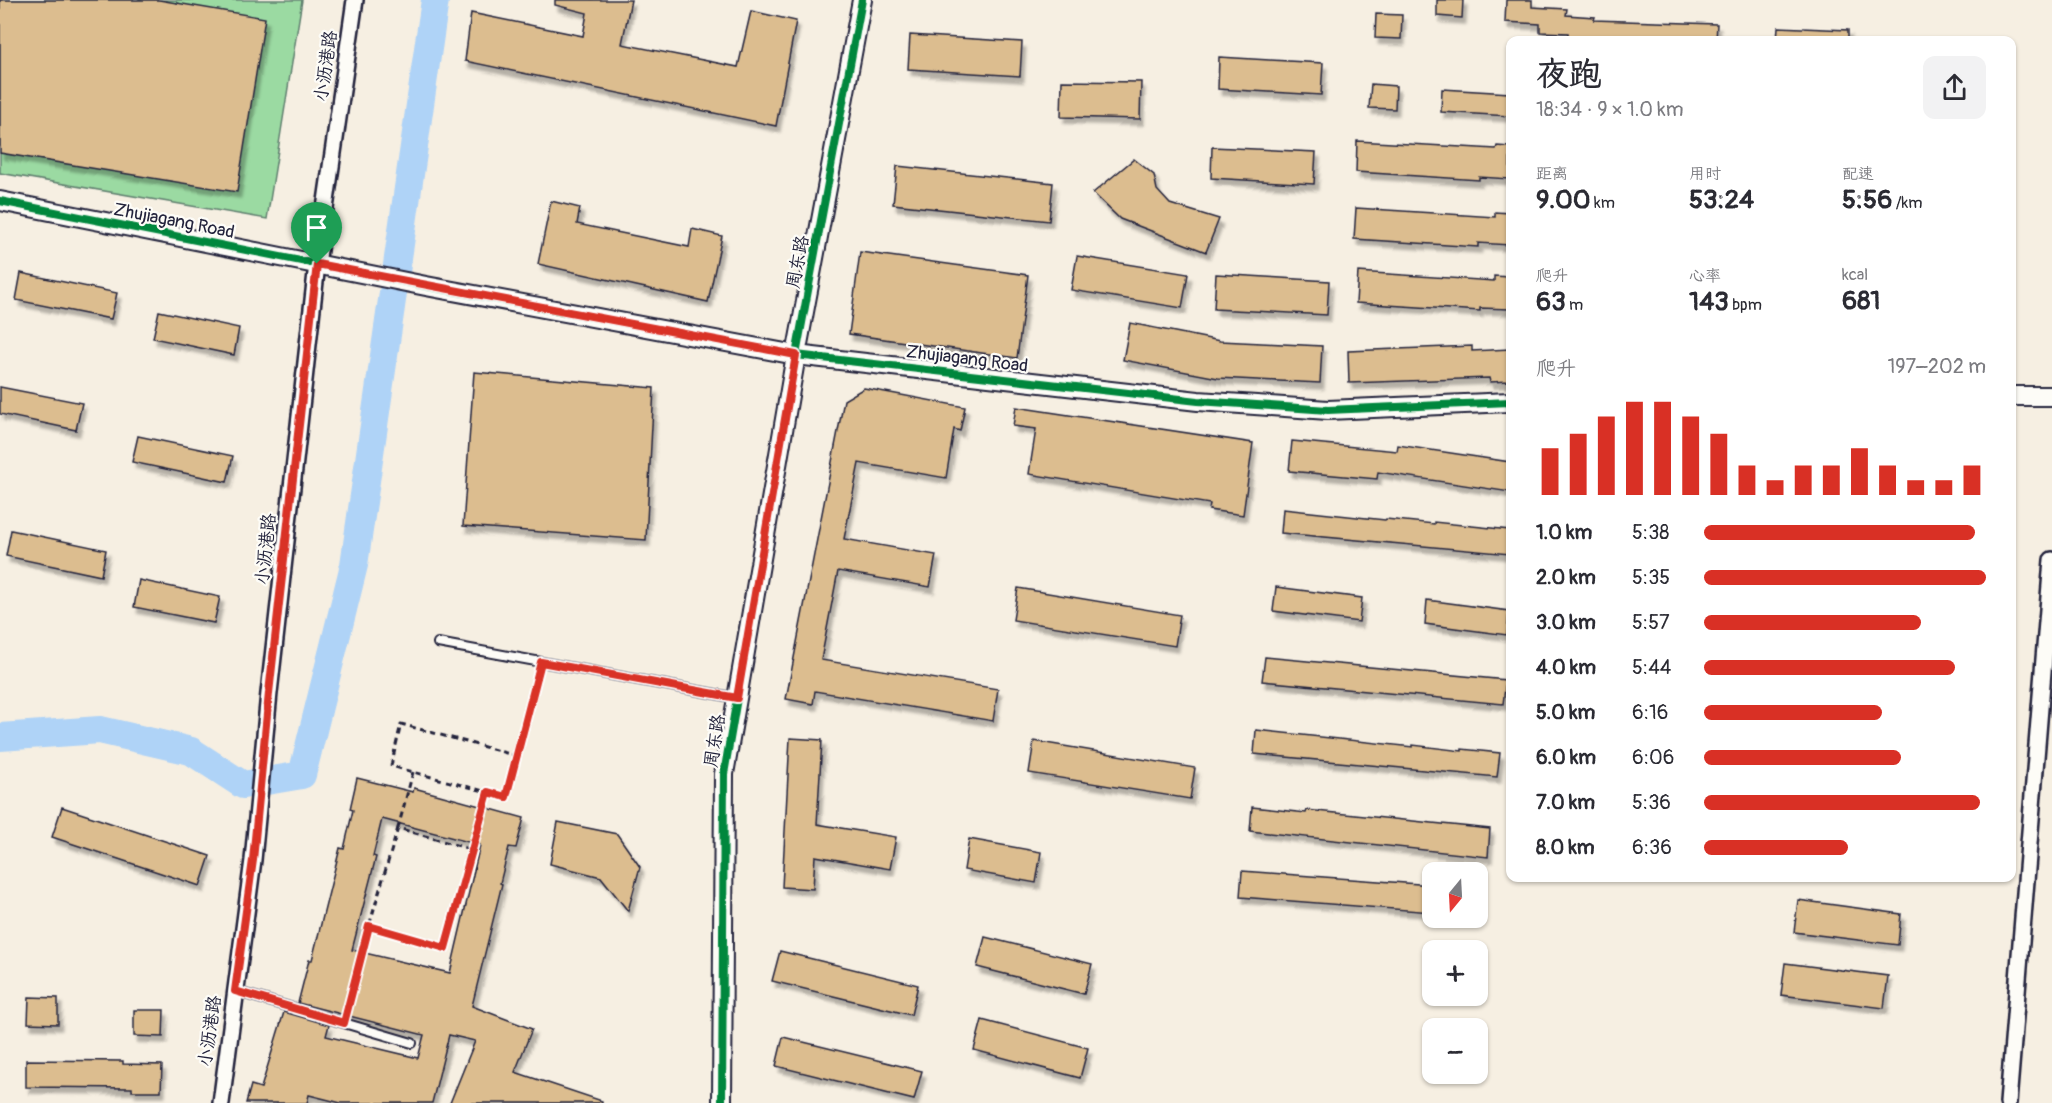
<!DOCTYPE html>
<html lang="zh">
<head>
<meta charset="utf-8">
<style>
	:root { --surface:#fff; --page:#f2f2f3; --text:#2b2b33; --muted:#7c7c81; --accent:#d93025 }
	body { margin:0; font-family:Pangolin,"LXGW WenKai TC",sans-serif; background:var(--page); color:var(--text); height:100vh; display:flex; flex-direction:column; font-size:22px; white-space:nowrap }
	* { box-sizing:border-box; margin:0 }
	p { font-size:20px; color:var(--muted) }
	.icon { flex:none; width:33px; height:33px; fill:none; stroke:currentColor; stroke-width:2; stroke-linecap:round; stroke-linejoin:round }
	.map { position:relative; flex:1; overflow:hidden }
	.panel { position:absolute; left:1506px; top:36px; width:510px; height:846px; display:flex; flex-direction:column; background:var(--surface); border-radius:12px; box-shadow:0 2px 4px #0004 }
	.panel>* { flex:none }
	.needle { width:39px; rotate:198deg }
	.controls { position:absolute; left:1422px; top:862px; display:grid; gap:12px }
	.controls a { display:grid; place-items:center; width:66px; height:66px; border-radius:12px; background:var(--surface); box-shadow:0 2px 4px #0004; font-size:30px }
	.pin { position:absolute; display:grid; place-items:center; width:51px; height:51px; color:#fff; margin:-62px -26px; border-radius:50% 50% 50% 0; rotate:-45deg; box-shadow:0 0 6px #0007 }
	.pin .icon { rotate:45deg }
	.round { display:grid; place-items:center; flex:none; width:63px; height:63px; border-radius:12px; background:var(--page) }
	.headline { display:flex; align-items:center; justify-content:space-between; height:102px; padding:0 30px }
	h1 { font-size:33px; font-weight:700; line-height:45px }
	.metrics { display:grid; grid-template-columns:repeat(3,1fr); gap:9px; height:102px; padding:6px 30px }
	.metrics div { display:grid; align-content:center }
	.metrics b { font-size:26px; font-weight:700 }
	.metrics small { font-size:16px; font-weight:400 }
	.metrics p { font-size:16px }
	.chart { height:168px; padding:12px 30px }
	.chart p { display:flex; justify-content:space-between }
	.chart svg { width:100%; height:108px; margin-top:6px; stroke:var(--accent); stroke-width:6 }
	ul { padding:0 30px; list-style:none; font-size:20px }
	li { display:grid; grid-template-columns:96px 72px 1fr; align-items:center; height:45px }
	li i { height:15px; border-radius:8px; background:var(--accent) }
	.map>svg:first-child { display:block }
</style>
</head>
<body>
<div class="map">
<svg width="2052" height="1103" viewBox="0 0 2052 1103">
	<defs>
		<filter id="shadow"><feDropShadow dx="3.5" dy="6" stdDeviation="1.5" flood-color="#0004"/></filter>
	</defs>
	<rect width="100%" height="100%" fill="#f6efe2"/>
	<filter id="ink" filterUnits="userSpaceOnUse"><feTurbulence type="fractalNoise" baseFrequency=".0167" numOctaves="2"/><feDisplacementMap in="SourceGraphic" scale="12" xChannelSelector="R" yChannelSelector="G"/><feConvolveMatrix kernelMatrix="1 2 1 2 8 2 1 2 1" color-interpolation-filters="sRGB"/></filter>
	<g filter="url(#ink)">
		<path fill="#9bdaa2" stroke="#5e7e6e" stroke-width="1.5" d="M0,0H302L267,219L0,173Z"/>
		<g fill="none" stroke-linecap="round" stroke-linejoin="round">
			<path stroke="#afd3f7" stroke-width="28" d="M0,737L100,730L191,751L243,785L302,775L354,565L435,0"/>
		</g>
		<g fill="#dcbd8f" stroke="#22223b" stroke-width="1.5" fill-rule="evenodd" filter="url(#shadow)">
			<path d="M0,0H159L265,18L237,192L0,153Z"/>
			<path d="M555,0H631L622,44L738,67L751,11L796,21L776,126L465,61L471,13L583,36L587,13L555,5Z"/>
			<path d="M1437,0H1463L1462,18L1437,16Z"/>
			<path d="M1506,0H1532V7L1567,9L1566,15L1595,17L1594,20L1717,24L1716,40L1568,39V33L1540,32V24L1505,22Z"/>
			<path d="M1376,14L1402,15L1401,39L1375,38Z"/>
			<path d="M1778,27L1848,30V40H1777Z"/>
			<path d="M910,35L1022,42L1020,76L908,69Z"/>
			<path d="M1219,57L1323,63L1321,95L1218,89Z"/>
			<path d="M1062,81L1141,82L1140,119L1061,117Z"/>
			<path d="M1371,84L1396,86L1395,109L1369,108Z"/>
			<path d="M1442,89L1510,93V116L1441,112Z"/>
			<path d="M1357,141L1496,149L1497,146L1510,147V179L1479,177V180L1356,172Z"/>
			<path d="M1212,147L1316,152L1314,184L1211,178Z"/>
			<path d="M1134,159L1154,175L1157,190L1170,204L1219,219L1206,252L1120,219L1093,193Z"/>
			<path d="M897,166L1053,183L1049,221L893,204Z"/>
			<path d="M551,201L580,208L577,224L689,247L692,229L722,236L708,302L538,264Z"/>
			<path d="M1356,208L1495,217V212L1510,213V245L1478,243V247L1354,239Z"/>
			<path d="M860,252L1028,275L1017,358L849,334Z"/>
			<path d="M1077,256L1188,274L1182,308L1071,290Z"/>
			<path d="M1358,272L1494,281V276L1510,277V309L1480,308V311L1356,303Z"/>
			<path d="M21,273L117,293L111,319L16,300Z"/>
			<path d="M1216,274L1329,281L1327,315L1214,309Z"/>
			<path d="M159,311L239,328L234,355L153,338Z"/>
			<path d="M1130,323L1220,341L1322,346L1320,383L1218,378L1123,360Z"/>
			<path d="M1472,346V351L1510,349V381L1490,382L1489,378L1349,383L1348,351Z"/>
			<path d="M474,372L654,388L646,540L463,526Z"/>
			<path d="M0,387L82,403L76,430L0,414Z"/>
			<path d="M864,388L965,407L960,431L954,429L946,478L859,463L844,539L936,555L930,587L838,571L821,660L998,689L993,721L815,691L813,704L786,699L844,400Z"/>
			<path d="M1016,407L1253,443L1243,515L1209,510L1210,504L1029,474L1036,429L1013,426Z"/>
			<path d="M138,436L233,456L227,482L132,462Z"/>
			<path d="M1292,441L1397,451L1398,445L1510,462V492L1378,472L1377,479L1289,471Z"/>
			<path d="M1283,509L1385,520L1386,519L1434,524V522L1510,530V554L1281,533Z"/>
			<path d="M11,530L106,550L101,576L6,556Z"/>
			<path d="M139,580L220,597L214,623L134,607Z"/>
			<path d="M1276,587L1362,598L1359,622L1273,611Z"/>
			<path d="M1018,588L1180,615L1175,646L1013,620Z"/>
			<path d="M1427,600L1509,611L1507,635L1425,624Z"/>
			<path d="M1265,657L1506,680L1503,704L1262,681Z"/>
			<path d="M1256,730L1413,747V745L1462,751V749L1500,753L1497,777L1254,754Z"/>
			<path d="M790,738L822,740L817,824L896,837L890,869L815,856L813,889L782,887Z"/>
			<path d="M1034,741L1195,768L1190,799L1029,773Z"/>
			<path d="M357,778L413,792L414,788L524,818L516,848L509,847L500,883L502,884L472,1006L532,1029L515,1072L602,1101V1103H450L475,1041L449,1035L432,1103H341L309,1095L307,1103H246L251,1085L261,1088L284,1012L329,1025L326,1036L418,1058L424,1035L298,1003L309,960H312L340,848L344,849L353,810L350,809ZM382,819L480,845L450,973L352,950L376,857L373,856Z"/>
			<path d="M62,807L210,856L200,886L52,837Z"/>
			<path d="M1252,807L1306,813L1307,810L1490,829L1488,857L1250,831Z"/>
			<path d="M558,822L617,834L640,867L628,911L601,877L550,864Z"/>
			<path d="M969,839L1041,852L1036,883L964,870Z"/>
			<path d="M1242,871L1432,885V912L1240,897Z"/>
			<path d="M1798,900L1901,914L1898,945L1794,932Z"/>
			<path d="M985,937L1092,964L1084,994L977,967Z"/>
			<path d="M780,951L918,985L911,1015L772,981Z"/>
			<path d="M1785,963L1888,976L1884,1008L1781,995Z"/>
			<path d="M29,997L58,998V1024L28,1023Z"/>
			<path d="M134,1010H164L163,1037L134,1036Z"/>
			<path d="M982,1020L1088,1048L1080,1078L974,1050Z"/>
			<path d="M783,1037L922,1071L914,1100L776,1066Z"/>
			<path d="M26,1060L123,1061V1064L162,1065L161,1091H132V1088L26,1087Z"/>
		</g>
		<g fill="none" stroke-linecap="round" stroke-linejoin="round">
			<defs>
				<g id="service">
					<path d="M438,643L737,698"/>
					<path d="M235,991L412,1043"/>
				</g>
				<g id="minor">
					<path d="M221,1103L253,860L269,693L317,264L355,0"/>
					<path d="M2008,1103L2052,560"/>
				</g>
				<g id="tertiary">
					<path d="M0,201L426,286L796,355L1198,401L1328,410L1510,402"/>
					<path d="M2012,396H2052"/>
					<path d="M722,1103L724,774L796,355L862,0"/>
				</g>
			</defs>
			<use href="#service" stroke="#22223b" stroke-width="12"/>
			<use href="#minor" stroke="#22223b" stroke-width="20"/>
			<use href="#tertiary" stroke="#22223b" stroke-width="22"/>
			<g stroke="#22223b" stroke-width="3" stroke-dasharray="6 4.5" stroke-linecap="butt">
				<path d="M517,756L401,724L391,766L506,797L538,673"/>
				<path d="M413,772L398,828L473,850L488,792"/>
				<path d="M398,828L369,926L445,948L473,850"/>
				<path d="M347,1012L369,926"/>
			</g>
			<use href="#service" stroke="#fdfcf7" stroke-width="8"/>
			<use href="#minor" stroke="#fdfcf7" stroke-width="15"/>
			<use href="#tertiary" stroke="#fdfcf7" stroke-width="18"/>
			<defs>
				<g id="cycleway">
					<path d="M0,201L426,286L796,355L1198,401L1328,410L1510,402"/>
					<path d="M722,1103L724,774L796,355L862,0"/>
				</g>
			</defs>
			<use href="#cycleway" stroke="#fdfcf7" stroke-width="11"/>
			<use href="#cycleway" stroke="#00873e" stroke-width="8"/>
		</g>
	</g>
	<g fill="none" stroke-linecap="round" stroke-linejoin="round" filter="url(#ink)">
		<defs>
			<path id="route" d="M317,264L796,355L737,698L541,662L506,797L488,792L445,948L369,926L344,1023L235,991L253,860L269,693Z"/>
		</defs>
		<use href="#route" stroke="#fff" stroke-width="12"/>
		<use href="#route" stroke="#d93025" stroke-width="8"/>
	</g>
	<g text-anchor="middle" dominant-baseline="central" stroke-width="4.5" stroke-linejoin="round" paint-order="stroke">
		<g font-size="18" fill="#22223b" stroke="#fdfcf7">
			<text transform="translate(326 66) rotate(-82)">小沥港路</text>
			<text transform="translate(174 221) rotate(11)">Zhujiagang Road</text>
			<text transform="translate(798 262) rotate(-79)">周东路</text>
			<text transform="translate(967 359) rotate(7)">Zhujiagang Road</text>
			<text transform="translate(266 549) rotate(-84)">小沥港路</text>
			<text transform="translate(715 741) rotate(-81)">周东路</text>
			<text transform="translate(210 1031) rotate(-82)">小沥港路</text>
		</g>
	</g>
</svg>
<div class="controls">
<a><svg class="needle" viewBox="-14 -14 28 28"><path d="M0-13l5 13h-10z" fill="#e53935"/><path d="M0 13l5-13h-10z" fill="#7c7c81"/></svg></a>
<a>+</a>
<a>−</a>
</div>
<div class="pin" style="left:317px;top:264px;background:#1e9e55"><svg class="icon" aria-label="arrive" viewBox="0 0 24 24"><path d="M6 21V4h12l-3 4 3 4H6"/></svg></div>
<section class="panel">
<div class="headline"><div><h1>夜跑</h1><p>18:34 · 9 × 1.0 km</p></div><a class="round"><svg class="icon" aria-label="share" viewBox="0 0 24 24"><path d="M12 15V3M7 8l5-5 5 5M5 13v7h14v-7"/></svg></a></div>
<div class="metrics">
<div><p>距离</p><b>9.00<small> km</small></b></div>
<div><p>用时</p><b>53:24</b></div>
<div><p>配速</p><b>5:56<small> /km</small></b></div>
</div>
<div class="metrics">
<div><p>爬升</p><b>63<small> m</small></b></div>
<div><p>心率</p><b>143<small> bpm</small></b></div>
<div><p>kcal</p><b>681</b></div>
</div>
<div class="chart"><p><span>爬升</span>197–202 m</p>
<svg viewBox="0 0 160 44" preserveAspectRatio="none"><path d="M5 44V25M15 44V19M25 44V12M35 44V6M45 44V6M55 44V12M65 44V19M75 44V32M85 44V38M95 44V32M105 44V32M115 44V25M125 44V32M135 44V38M145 44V38M155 44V32"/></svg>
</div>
<ul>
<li><b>1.0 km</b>5:38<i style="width:96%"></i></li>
<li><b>2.0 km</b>5:35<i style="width:100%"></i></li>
<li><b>3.0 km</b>5:57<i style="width:77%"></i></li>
<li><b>4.0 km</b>5:44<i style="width:89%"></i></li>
<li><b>5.0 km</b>6:16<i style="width:63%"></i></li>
<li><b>6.0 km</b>6:06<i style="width:70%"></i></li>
<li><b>7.0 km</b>5:36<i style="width:98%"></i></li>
<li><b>8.0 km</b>6:36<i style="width:51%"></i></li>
</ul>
</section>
</div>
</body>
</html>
